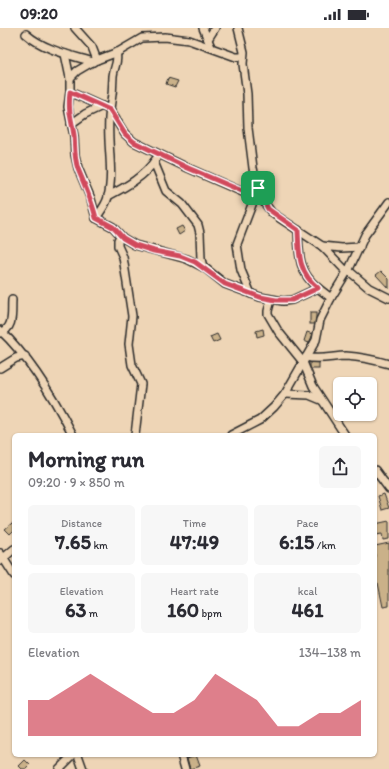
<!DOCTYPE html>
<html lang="en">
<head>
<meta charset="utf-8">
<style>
	:root { --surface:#fff; --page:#f7f7f7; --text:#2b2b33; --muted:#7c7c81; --accent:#d1495b }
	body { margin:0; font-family:Itim,sans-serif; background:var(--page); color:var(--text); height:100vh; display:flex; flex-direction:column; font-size:15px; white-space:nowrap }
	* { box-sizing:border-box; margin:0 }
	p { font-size:13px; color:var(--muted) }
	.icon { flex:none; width:22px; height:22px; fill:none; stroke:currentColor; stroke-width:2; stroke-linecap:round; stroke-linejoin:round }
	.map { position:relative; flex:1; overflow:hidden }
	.panel { position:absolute; left:12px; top:405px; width:365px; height:324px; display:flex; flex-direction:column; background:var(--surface); border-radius:6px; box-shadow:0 1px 3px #0004 }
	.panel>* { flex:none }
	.tools { position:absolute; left:333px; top:349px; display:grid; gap:8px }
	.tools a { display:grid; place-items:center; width:44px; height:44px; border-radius:6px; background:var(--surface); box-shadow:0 1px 3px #0004; font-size:20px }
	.pin { position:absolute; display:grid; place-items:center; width:34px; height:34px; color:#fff; margin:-17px; border-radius:8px; box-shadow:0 2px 6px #0006 }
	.round { display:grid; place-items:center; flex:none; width:42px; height:42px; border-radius:6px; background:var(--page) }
	.summary { display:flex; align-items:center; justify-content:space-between; height:68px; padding:0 16px }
	h1 { font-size:22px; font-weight:700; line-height:30px }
	.figures { display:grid; grid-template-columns:repeat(3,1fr); gap:6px; height:68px; padding:4px 16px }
	.figures div { display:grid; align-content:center; border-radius:6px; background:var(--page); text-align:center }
	.figures b { font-size:20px; font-weight:700 }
	.figures small { font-size:11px; font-weight:400 }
	.figures p { font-size:11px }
	.chart { height:112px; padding:8px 16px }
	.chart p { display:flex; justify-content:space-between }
	.chart svg { width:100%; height:72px; margin-top:4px; fill:var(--accent); opacity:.7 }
	.status { display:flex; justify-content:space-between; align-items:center; height:28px; padding:0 20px; background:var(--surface); direction:ltr }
	.status svg { height:11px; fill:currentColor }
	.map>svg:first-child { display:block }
</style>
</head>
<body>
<div class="status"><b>09:20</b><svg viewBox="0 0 49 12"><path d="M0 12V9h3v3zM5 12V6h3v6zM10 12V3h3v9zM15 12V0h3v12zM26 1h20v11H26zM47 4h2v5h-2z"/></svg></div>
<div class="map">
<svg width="389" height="741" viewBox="0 0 389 741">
	<rect width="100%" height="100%" fill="#eed5b6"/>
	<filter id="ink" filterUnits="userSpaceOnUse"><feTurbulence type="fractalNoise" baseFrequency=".025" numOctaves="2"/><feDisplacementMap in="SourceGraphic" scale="8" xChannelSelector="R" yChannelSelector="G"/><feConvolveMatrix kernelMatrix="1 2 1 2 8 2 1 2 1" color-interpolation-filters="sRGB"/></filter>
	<g filter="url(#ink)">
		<g fill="#cab189" stroke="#2b2b2b">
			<path d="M168,50L178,53L175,59L166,56Z"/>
			<path d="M182,198L185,203L179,207L176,201Z"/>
			<path d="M381,243L389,251V261L376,247Z"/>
			<rect x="310" y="285" width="6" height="11"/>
			<path d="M263,301L264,307L257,309L256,303Z"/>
			<path d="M307,304L313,306L309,315L304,313Z"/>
			<path d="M217,306L220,312L213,315L210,309Z"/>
			<rect x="310" y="334" width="9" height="7"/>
			<path d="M384,466L389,480L382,482L378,468Z"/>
			<path d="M389,493V511L383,512L382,506L375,507V496Z"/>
			<path d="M12,495L14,497V502L10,506L5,501Z"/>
			<path d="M389,515V578L383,579L378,555L376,556L375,551V518Z"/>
			<path d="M196,727L200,738L190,741L187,730Z"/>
			<path d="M25,732L30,737L26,741H22L19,738Z"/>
		</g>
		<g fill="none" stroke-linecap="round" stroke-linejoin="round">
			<defs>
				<g id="minor">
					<path d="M75,0L92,19L97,32"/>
					<path d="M203,0L211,19"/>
					<path d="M238,0L244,24L243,36L247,66L248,100L253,140L258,160L263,173L272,185L322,218L347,244"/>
					<path d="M26,6C44,22 70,27 93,34"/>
					<path d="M208,11L215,0"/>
					<path d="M65,26L70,50"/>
					<path d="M70,64L110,82L125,106L134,114L188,140L263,173"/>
					<path d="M71,96L85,86L102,78"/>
					<path d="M154,134L166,163L182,176L198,197L200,205L201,231L203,239"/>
					<path d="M108,168C126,159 145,148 156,131"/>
					<path d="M96,190L91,171L78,140L75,127L74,108L68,79L70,64V50L77,43L94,33L118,24L142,10L165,9L189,12L236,29H243"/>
					<path d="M96,190L113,199L123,210L135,217L187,231L205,240L225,256L260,269L283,273L292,272L318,260L331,270"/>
					<path d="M96,190C100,184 106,177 108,169C115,140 105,110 110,81C112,70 113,59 113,48C114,38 119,34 116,24"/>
					<path d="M298,202C299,226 298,244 318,260"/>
					<path d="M120,208L118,212V218L123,229L132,288L129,316L132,337L141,356L135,407"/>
					<path d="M322,218L342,220L360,219"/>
					<path d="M348,242L369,260L389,270"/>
					<path d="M251,266L241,242L237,216L256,166"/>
					<path d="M271,272L268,283V286L278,303L303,334L313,358L345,407"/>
					<path d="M0,302C31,331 54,370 73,407"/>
					<path d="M0,305C15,300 11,284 12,272"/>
					<path d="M306,329C319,333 333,328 346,328C361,329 375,332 389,336"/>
					<path d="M0,340L16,330L25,328"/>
					<path d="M285,366L309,367L321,372"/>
					<path d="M231,407L260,392L274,379L285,366L316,312L320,292L331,270L350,239L365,207L389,174"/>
					<path d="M375,442L389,461"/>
					<path d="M0,525L14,547"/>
					<path d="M0,533L14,521"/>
					<path d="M78,727L83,741"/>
					<path d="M181,727L185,741"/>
					<path d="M59,741L73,727"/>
				</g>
			</defs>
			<use href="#minor" stroke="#2b2b2b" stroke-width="10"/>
			<use href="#minor" stroke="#eed5b6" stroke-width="7"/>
		</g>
	</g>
	<g fill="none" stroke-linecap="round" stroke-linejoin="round" filter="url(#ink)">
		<defs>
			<path id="route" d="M70,64L110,82L125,106L134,114L188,140L256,169L258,160L268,181L298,202C299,226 298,244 318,260L292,272H276L260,269L225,256L195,234L180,228L154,223L135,217L123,210L113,199L96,190C92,173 85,158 78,141C74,130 75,118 74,107C71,89 68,83 70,64Z"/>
		</defs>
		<use href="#route" stroke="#fff" stroke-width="8"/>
		<use href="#route" stroke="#d1495b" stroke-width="5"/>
	</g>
</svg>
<div class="tools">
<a><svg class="icon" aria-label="locate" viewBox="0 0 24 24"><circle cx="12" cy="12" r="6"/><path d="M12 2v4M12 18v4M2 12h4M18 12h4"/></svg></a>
</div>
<div class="pin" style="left:258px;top:160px;background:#1e9e55"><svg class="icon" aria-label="arrive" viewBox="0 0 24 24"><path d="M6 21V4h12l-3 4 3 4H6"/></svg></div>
<section class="panel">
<div class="summary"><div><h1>Morning run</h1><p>09:20 · 9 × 850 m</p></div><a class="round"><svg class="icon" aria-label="share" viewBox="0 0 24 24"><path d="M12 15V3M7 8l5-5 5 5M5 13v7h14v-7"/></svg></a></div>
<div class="figures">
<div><p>Distance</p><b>7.65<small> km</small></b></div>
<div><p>Time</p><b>47:49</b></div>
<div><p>Pace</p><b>6:15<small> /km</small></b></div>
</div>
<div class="figures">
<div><p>Elevation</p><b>63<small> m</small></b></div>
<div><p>Heart rate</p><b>160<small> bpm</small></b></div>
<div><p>kcal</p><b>461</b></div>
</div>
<div class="chart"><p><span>Elevation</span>134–138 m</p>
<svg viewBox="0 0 160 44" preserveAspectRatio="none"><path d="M0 44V22L10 22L20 14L30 6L40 14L50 22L60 30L70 30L80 22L90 6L100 14L110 22L120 38L130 38L140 30L150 30L160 22V44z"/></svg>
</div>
</section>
</div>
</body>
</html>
